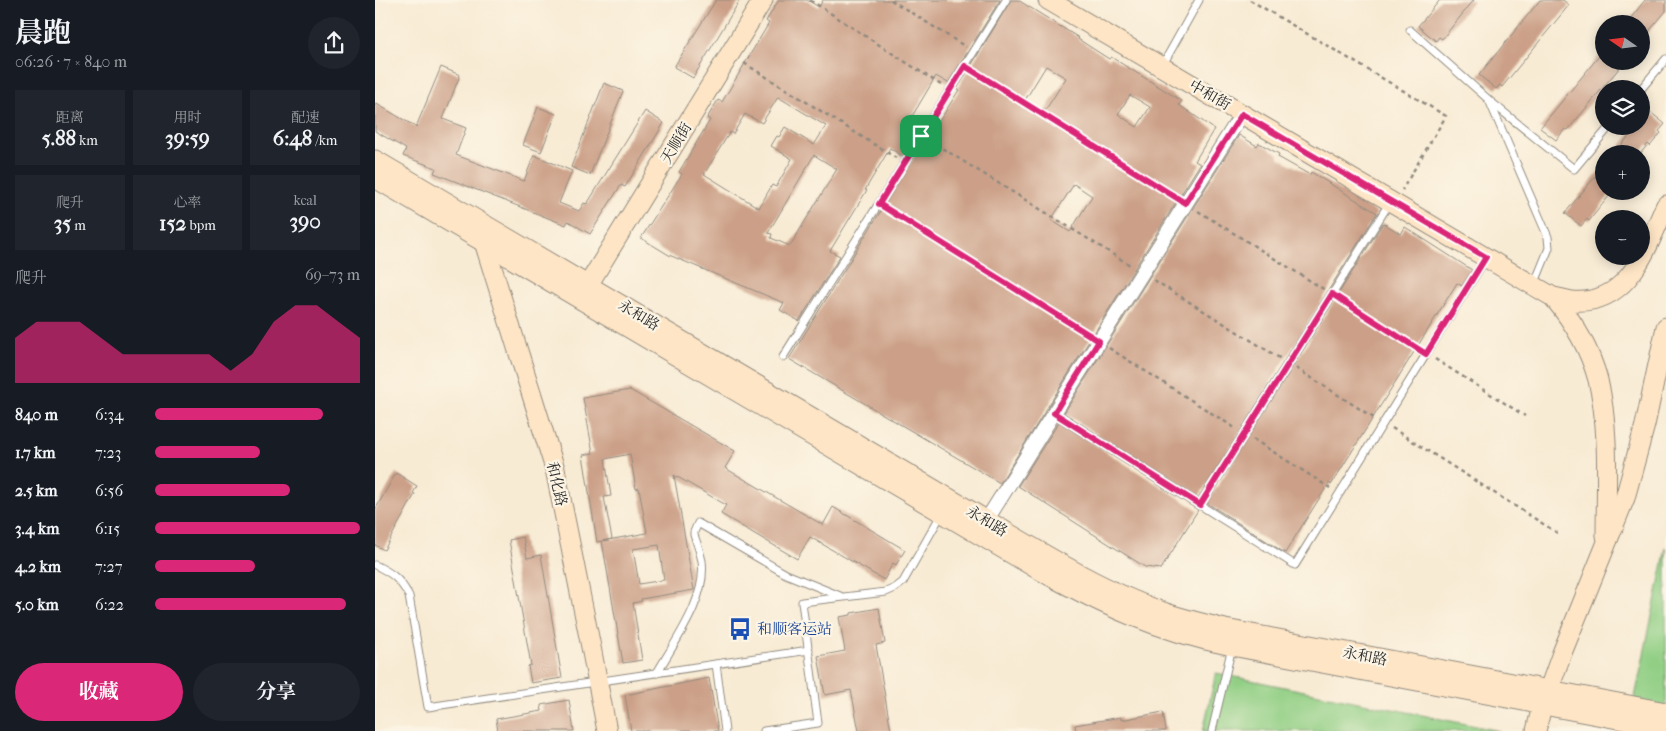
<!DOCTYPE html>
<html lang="zh">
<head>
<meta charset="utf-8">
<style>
	:root { --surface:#171b24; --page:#20242c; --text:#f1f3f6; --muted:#9ea1a6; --accent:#db2777 }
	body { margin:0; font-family:"IM FELL French Canon","Noto Serif SC",serif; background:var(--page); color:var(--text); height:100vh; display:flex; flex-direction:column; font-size:19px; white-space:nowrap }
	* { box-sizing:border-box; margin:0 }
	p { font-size:16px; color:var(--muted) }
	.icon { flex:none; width:28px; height:28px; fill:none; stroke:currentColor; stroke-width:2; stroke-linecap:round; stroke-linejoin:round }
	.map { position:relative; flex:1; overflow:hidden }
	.details { display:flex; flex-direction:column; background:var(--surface); width:375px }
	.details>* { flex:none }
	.needle { width:32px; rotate:284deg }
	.tools { position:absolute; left:1220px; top:15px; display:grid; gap:10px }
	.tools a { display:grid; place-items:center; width:55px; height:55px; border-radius:50%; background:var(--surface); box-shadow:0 2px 12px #0003; font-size:25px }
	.pin { position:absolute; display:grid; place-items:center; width:42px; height:42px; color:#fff; margin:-21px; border-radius:10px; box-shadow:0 2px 8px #0006 }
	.round { display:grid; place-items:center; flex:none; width:52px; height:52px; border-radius:26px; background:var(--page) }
	.headline { display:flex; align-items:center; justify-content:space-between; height:85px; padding:0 15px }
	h1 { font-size:28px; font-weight:700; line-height:38px }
	.stats { display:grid; grid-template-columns:repeat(3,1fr); gap:8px; height:85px; padding:5px 15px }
	.stats div { display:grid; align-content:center; border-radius:0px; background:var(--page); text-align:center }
	.stats b { font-size:21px; font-weight:700 }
	.stats small { font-size:14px; font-weight:400 }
	.stats p { font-size:14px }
	.chart { height:140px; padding:10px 15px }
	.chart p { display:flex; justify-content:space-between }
	.chart svg { width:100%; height:90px; margin-top:5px; fill:var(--accent); opacity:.7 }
	.primary-button { display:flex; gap:10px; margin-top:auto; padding:10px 15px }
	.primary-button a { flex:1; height:58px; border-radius:30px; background:var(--accent); color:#fff; font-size:20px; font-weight:700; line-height:58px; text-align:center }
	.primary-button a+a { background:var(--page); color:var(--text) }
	ul { padding:0 15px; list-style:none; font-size:16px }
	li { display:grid; grid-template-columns:80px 60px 1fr; align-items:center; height:38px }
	li i { height:12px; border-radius:6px; background:var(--accent) }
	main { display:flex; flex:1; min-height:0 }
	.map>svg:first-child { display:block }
</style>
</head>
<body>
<main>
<section class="details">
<div class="headline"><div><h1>晨跑</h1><p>06:26 · 7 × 840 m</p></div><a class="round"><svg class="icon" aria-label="share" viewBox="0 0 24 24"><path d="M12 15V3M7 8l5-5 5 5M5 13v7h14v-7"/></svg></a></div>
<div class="stats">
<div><p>距离</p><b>5.88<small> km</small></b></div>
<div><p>用时</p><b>39:59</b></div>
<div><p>配速</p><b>6:48<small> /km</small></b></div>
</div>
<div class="stats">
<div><p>爬升</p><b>35<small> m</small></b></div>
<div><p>心率</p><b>152<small> bpm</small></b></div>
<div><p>kcal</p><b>390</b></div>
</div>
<div class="chart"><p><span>爬升</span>69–73 m</p>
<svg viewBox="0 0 160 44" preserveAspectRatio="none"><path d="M0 44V22L10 14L20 14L30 14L40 22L50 30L60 30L70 30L80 30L90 30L100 38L110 30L120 14L130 6L140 6L150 14L160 22V44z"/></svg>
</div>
<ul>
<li><b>840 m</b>6:34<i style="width:82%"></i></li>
<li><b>1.7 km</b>7:23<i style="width:51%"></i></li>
<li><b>2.5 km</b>6:56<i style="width:66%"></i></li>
<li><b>3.4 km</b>6:15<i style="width:100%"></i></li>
<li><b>4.2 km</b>7:27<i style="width:49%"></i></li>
<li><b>5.0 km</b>6:22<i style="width:93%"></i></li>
</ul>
<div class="primary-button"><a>收藏</a><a>分享</a></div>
</section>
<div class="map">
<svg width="1291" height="731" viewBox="0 0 1291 731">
	<rect width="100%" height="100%" fill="#fcf5e5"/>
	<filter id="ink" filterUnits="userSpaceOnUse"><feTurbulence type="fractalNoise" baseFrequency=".02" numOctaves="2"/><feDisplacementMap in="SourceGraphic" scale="10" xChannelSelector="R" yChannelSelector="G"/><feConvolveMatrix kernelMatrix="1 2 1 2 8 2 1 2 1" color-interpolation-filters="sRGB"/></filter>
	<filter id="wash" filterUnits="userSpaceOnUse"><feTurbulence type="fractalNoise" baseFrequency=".0096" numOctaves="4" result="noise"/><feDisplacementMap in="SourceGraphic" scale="20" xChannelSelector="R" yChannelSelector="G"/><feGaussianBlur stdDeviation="1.12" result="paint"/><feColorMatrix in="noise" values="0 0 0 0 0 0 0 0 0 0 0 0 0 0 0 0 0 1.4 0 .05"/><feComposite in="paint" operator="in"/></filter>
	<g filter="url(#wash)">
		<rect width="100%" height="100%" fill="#f8ebd4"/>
		<g fill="#92cf85" stroke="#5e7d58">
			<path d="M1291,547V731H1253L1289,558Z"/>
			<path d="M841,673L1125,731H828Z"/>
		</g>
		<g id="blocks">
			<g fill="#cca088" fill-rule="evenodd">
				<path d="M341,0H365L318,78L299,67Z"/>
				<path d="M404,0H432L444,7L448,0H625L573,83L561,76L536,118L547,124L527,156L515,148L490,190H492L455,251L465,256L424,321L405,310L409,303L294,255L266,238L307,174L304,172L335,120L332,118L343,100L347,102L394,23L391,21ZM403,97L451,126L439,145L410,127L404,137L402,136L396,146L417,159L401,187L397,185L384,208L329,174L355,132L358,134L370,114L387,123ZM439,155L462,169L415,246L396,238L397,234L393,233Z"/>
				<path d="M636,0H643L704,38L703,39L734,59L736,57L807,101L804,105L839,129L820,161L825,164L625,483L414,359L556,130L558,131L584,90L582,89ZM671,66L691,78L666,117L647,105ZM755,95L775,107L762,127L743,114ZM699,184L717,196L695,232L676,220Z"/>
				<path d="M1065,0H1099L1067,39L1064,37L1061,41L1043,26Z"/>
				<path d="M1165,0H1188L1194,5L1127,87L1125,85L1121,89L1104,75Z"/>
				<path d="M1270,0H1291V11L1266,41V24H1251Z"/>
				<path d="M1229,50V61H1250L1193,130L1190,129L1181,140L1165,128Z"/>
				<path d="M66,67L85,75L68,119L91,128L81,155L149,181L159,155L197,171L184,203L204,211L209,203L212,204L270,111L289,123L250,187L246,185L215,234L193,221L191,225L59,173L61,168L28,156L31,149L0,131V103L41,127Z"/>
				<path d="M229,83L248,91L215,175L196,167Z"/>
				<path d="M163,107L181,114L166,152L148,145Z"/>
				<path d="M1274,111L1290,124L1284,131L1286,133L1275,146L1273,144L1265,154H1239L1262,126H1266V121Z"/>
				<path d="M864,135L882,146L884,143L904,154L903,157L935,175L936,172L1002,213L823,498L689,413Z"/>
				<path d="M1229,166V191H1238L1214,221L1212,219L1206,226L1190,213Z"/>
				<path d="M1008,223L1026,234L1030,227L1097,270L1087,286L1082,283L956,485L954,483L910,553L832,503Z"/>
				<path d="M255,390L360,451L350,468L448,525L458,507L530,550L521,565L518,563L509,580L435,537L422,559L346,514L351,505L299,475L319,590L266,599L267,601L258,603L267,660L248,663L227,541L222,542L208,455L218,453L208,398ZM255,454L261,489L264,488L272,533L227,541L237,539L229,497L236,496L230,459ZM284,545L289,580L264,584L258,549Z"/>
				<path d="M684,422L823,510L786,569L770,567L643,486Z"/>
				<path d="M21,473L42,486L38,493L40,494L9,550L0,545V510Z"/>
				<path d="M148,537L152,558L166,555L187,678L156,683L153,666L156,665L134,540Z"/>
				<path d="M504,608L510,643L501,645L516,731H484L476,690L450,695L443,656L470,651L464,617L476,615V613Z"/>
				<path d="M334,678L343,731H256L250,695Z"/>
				<path d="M194,700L199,731H123L121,719L167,711L166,705Z"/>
				<path d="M788,712L791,731H701L700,725L746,717V720Z"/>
			</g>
		</g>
	</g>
	<g filter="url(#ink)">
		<use href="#blocks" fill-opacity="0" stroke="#928b80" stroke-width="1"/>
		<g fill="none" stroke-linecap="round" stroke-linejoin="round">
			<defs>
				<g id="lane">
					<path d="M1035,30L1114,100L1173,237L1174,248L1159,285"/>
					<path d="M787,66L824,0"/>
					<path d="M1266,89L1291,59"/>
					<path d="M1116,102L1199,169L1235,126"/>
					<path d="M408,357L631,0"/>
					<path d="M679,413L920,565L1111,258"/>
					<path d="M825,505L1015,202"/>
					<path d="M0,565C17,573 25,579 34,596L53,707L434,650"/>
					<path d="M341,664L350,731"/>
					<path d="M282,673C300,641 332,599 327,561C325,552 322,543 319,535V532L323,523L411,574L465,596"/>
					<path d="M389,731L443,723L427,602L511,592L520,588L528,582L567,513"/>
					<path d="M837,731L857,647"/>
				</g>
				<path id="street" d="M611,521L867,114"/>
				<g id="secondary">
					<path d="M673,0L1178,297C1185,298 1191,300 1197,301C1255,306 1272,246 1291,205"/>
					<path d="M0,160L667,553C708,577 749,599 794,614C813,620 831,624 850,629L1291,712"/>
					<path d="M0,178L659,567C725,604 782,631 857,646L1291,728"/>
					<path d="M109,242L180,469L216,647L232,731"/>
					<path d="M213,285L388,0"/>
					<path d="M1178,297C1198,321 1215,350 1223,380C1235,430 1231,484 1231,536"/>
					<path d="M1161,731L1165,714L1187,653L1250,498L1270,425L1291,327"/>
				</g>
			</defs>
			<use href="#lane" stroke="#928b80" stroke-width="9"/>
			<use href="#street" stroke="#928b80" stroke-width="16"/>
			<use href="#secondary" stroke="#928b80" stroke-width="21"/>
			<g stroke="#928b80" stroke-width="2.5" stroke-dasharray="4 4" stroke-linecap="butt">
				<path d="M435,0L566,85"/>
				<path d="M516,0L591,47"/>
				<path d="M875,0L1071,116L1027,190"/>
				<path d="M369,63L521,158"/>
				<path d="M598,71L799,196"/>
				<path d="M554,140L755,265"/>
				<path d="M512,208L713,334"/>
				<path d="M823,211L950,290"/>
				<path d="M779,280L906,359"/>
				<path d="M965,299L1043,348"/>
				<path d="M734,348L860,428"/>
				<path d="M1060,359L1150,416"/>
				<path d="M921,368L999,418"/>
				<path d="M1017,428L1184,534"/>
				<path d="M878,439L955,488"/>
			</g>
			<use href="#lane" stroke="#fff" stroke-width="7"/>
			<use href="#street" stroke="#fff" stroke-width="14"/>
			<use href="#secondary" stroke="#fee5c5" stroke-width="19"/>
		</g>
	</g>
	<g fill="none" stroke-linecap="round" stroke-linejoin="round" filter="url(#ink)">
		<defs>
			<path id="route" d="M590,66L810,203L867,114L1111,257L1051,354L957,294L825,505L679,413L724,341L504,204Z"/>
		</defs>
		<use href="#route" stroke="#fff" stroke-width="10"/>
		<use href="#route" stroke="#db2777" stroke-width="6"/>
	</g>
	<defs>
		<symbol id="bus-bare" viewBox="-9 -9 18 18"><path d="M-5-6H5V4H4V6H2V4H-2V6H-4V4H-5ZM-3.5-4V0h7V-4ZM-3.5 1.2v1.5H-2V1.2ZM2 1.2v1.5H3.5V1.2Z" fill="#1a4fb4" stroke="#fcf5e5" stroke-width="2.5" paint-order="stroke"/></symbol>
	</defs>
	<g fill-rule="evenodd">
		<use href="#bus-bare" x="349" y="613" width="32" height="32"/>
	</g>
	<g text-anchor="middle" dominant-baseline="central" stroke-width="4.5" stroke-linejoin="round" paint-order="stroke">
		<g font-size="15" fill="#2b2b2b" stroke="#fcf5e5">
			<text transform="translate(835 95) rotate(30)">中和街</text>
			<text transform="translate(301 143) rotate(-59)">天顺街</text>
			<text transform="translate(264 315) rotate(31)">永和路</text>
			<text transform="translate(182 484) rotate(77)">和化路</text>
			<text transform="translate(612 521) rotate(31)">永和路</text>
			<text transform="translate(990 656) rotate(11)">永和路</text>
		</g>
		<g font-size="15" fill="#164399" stroke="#fcf5e5" text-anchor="start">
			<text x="382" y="629">和顺客运站</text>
		</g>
	</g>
</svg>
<div class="tools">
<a><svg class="needle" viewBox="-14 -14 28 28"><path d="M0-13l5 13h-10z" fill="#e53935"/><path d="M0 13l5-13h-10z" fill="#9ea1a6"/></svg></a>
<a><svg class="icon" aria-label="layers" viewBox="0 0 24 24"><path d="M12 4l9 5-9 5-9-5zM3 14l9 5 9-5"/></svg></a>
<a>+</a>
<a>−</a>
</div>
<div class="pin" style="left:546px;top:136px;background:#1e9e55"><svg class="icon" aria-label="arrive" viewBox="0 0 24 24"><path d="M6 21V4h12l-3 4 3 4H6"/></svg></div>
</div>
</main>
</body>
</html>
